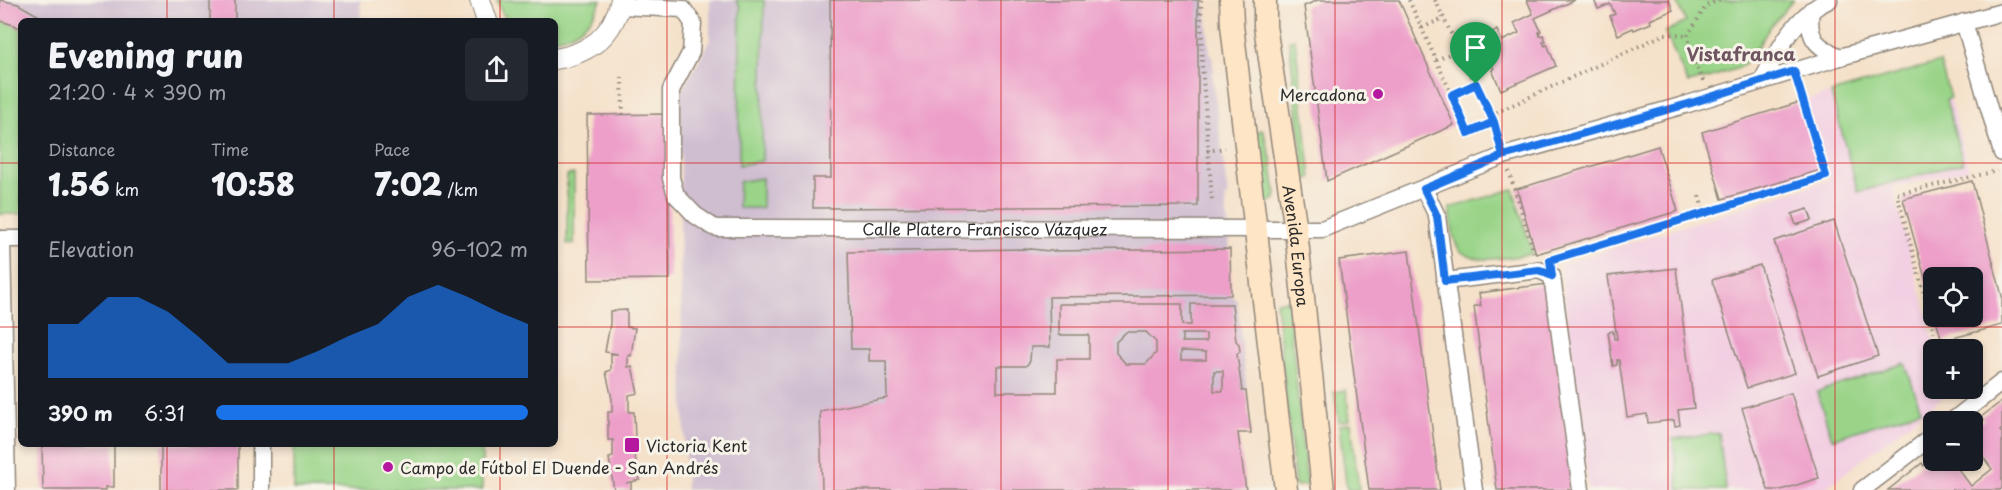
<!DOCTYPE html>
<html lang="en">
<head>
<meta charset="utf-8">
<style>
	:root { --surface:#171b24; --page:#242831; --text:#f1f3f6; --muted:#9ea1a6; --accent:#1a73e8 }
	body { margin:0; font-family:"Playpen Sans",sans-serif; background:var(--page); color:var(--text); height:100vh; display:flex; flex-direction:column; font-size:22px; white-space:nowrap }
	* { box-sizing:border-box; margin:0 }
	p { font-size:20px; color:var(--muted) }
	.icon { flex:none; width:33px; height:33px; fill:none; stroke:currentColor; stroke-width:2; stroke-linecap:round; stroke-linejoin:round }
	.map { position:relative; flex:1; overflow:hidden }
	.sheet { position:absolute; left:18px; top:18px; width:540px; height:429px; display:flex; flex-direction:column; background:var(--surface); border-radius:9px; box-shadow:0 3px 9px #0003 }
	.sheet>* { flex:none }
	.fabs { position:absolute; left:1923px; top:267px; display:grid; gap:12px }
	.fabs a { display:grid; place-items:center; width:60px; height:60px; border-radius:9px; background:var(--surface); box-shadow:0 3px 9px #0003; font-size:30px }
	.pin { position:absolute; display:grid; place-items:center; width:51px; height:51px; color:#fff; margin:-62px -26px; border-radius:50% 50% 50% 0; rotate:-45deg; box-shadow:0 0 6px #0007 }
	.pin .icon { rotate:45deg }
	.round { display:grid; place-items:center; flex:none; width:63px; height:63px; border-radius:9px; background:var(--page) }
	.overview { display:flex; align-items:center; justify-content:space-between; height:102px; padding:0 30px }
	h1 { font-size:33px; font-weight:800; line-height:45px }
	.metrics { display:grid; grid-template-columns:repeat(3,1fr); gap:9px; height:102px; padding:6px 30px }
	.metrics div { display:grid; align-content:center }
	.metrics b { font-size:30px; font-weight:800 }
	.metrics small { font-size:16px; font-weight:400 }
	.metrics p { font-size:16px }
	.chart { height:168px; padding:12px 30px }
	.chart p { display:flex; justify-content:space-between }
	.chart svg { width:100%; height:108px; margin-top:6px; fill:var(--accent); opacity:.7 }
	ul { padding:0 30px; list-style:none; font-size:20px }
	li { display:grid; grid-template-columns:96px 72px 1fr; align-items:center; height:45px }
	li i { height:15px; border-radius:8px; background:var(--accent) }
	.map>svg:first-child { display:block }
</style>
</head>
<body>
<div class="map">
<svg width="2002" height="490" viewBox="0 0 2002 490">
	<rect width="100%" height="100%" fill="#f7f3e8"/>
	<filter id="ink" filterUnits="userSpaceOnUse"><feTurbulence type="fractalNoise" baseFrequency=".0167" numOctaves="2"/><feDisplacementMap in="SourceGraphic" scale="12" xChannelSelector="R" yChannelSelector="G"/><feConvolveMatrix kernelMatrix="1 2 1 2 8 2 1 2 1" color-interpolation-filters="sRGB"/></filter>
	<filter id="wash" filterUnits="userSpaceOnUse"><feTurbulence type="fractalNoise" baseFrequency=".008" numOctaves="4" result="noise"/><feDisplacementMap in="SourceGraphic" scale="24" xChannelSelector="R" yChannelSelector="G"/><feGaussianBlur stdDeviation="1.35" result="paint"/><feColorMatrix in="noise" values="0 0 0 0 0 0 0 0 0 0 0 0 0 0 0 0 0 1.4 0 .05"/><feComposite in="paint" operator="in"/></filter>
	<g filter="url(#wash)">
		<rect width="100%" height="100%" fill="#f5e1c9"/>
		<path fill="#f2cfe2" d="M1940,62L1969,169L1893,188L1936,349L1934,350V388L1946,389L1947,394L1823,490H1589L1560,265L1829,180L1806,100Z"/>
		<g fill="#cfbdd0">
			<path d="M0,0H360L361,21H21V29L14,25Z"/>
			<path d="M710,0H1205L1210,55H1212L1214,72L1212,73L1228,197H1225L1230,249L1231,295L1237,301L1251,433H1238L1246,490H686L680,254L681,92L710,41Z"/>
		</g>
		<g fill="#99d488" stroke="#62805a" stroke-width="1.5">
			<path d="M497,0H601C593,22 578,34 555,39V21H508L501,11Z"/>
			<path d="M736,0H764L762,161L739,165L740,7Z"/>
			<path d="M1676,0H1793L1770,27L1750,59L1738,68L1712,77L1688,83L1665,32L1686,22Z"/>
			<path d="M0,21L14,25L21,29V214H0Z"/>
			<path d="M1295,39L1311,178L1305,179L1289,40Z"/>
			<path d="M1940,62L1950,98L1946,100L1963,163L1858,192L1831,93Z"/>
			<path d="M1263,130L1271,158L1276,194L1275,199L1265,205L1255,135L1259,131Z"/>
			<path d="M574,174V244H567V175Z"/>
			<path d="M762,178V208H738L739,182Z"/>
			<path d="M1513,189L1533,254C1513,256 1468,268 1457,246C1451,236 1452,219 1450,208Z"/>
			<path d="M1288,300L1307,485L1295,486L1276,302Z"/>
			<path d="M1905,363L1921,410L1832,439L1817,392Z"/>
			<path d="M1346,390L1350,420L1339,422L1334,392Z"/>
			<path d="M1351,423L1359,490H1347L1339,425Z"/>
			<path d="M1719,433L1726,490H1679L1673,439Z"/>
			<rect x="294" y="444" width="188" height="46"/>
		</g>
		<g id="blocks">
			<g fill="#ed9fc9" fill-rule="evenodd">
				<path d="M0,0L18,4L48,21H21V29L14,25L0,21Z"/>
				<rect x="210" y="0" width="25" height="21"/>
				<path d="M830,0H1198V206L813,208V178H831Z"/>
				<path d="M1318,0H1399L1454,125L1327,181L1304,6Z"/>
				<path d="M1527,0H1575L1535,18L1541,31L1539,32L1540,36L1543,35L1546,41L1543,42L1545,46L1547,44L1556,66L1501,90L1492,70L1494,69L1492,65L1490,66L1487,59L1489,58L1488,55L1486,56L1478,39L1497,30L1502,41L1519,33L1514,23L1533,14Z"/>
				<path d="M1594,0H1669L1673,10L1650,20L1651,23L1634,30L1633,28L1618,35L1610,16L1615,14L1610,4L1598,9Z"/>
				<path d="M1800,102L1821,170L1722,199L1702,132Z"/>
				<path d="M668,114L670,279L589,280L587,115Z"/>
				<path d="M1658,146L1678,211L1536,254L1517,189Z"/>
				<path d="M1972,181L2002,296V325L1942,341L1935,316H1972V278H1934L1933,307L1903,199Z"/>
				<path d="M1808,209L1812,220L1796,225L1792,214Z"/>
				<path d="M1834,221L1878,356L1818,376L1774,241Z"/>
				<path d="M1031,249L1049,251L1230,249L1231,295L1049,297L1050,347H1031L1030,361L1026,366H997V392H1057V359H1089V335H1059V304H1182V325H1191V304H1232L1236,341L1239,344L1240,352L1237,354L1242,391H1246L1251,433H1238L1246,490H822L820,411L887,398L886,361H869V349H851L848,252ZM1126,332H1146L1156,342V353L1146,364H1126L1116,353V342ZM1182,334H1206V342H1182ZM1181,351L1206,352V360H1181ZM1214,371H1223V391H1214Z"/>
				<path d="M1409,251L1440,490H1369L1339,260Z"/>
				<path d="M1760,265L1795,373L1747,388L1712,280Z"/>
				<path d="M1676,268L1694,408L1678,410L1680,425L1675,426L1674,420L1648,423L1647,414L1627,417L1619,360H1617V365L1613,366L1608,332L1613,331L1614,339H1617L1608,276Z"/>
				<path d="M1547,284L1574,490H1497L1474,306H1481L1479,293Z"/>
				<path d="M627,310V327L635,328L631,356L628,355V367L632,366L638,393L629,395V412H634L635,440H630V453L634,452L640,480L626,483L631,482V490H614L609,458L613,457V440H608V412H612V399L606,372L611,370V354H618L605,352L610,324V311Z"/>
				<path d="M1791,393L1819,478L1781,490H1768L1742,408Z"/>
				<path d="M2002,401V429L2000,431L2002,433V488L2000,490H1888L1922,463L1924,466L1934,459V460H1962L1956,466L1971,486L1992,469L1977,449L1972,452V428L1984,420L1981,417Z"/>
				<path d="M42,444H114V487H106V490H43Z"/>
				<rect x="161" y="444" width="77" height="46"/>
			</g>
		</g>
	</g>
	<g filter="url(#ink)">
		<use href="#blocks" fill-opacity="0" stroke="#90867a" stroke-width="1.5"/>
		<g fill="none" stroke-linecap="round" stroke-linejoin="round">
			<defs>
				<g id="minor">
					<path id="s1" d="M620,6L683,9L693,23L691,52L671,90V178L676,195L695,215L713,227L718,228L1322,229L1503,156L1688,104L1840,57L2002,12"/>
					<path d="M1811,10C1807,39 1816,46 1840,57"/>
					<path d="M1964,22L2002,153"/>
					<path d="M1762,81C1778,50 1795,15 1829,0"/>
					<path d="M1424,189L1437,216L1474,490"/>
					<path d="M0,239H21"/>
					<path d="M2,239L7,490"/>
					<path d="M1445,281L1539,270L1552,276L1581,490"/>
					<path d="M1951,422L2002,382"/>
					<path d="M261,444V490"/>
					<path d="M1862,490L1934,435"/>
				</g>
				<g id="tertiary">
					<path d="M480,0L487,21"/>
					<path d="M555,59C590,53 613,36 621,0"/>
				</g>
				<g id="secondary">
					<path d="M1231,0L1232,25L1286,490"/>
					<path id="s2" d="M1265,0V26L1296,230L1323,490"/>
				</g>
			</defs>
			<use href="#minor" stroke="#90867a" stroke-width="19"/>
			<use href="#tertiary" stroke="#90867a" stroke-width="22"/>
			<use href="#secondary" stroke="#90867a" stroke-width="25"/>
			<g stroke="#90867a" stroke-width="4" stroke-dasharray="1.5 4.5" stroke-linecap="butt">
				<path d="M1201,0L1202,65L1212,200"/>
				<path d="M1409,0L1469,133L1494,122"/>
				<path d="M1435,0L1494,122L1499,141"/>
				<path d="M1422,28L1444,18"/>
				<path d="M1436,60L1459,50"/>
				<path d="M622,77L623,115"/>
				<path d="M1703,81L1690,50L1688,35L1706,6L1719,0"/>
				<path d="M1452,95L1476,84"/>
				<path d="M1491,115L1665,34L1688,35"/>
				<path d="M1207,151L1225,148"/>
				<path d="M1509,171L1534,252"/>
				<path d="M1699,196L1704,213"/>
				<path d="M1555,258L1826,176L1798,87"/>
				<path d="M1939,350L1897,194L1997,171"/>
				<path d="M1949,388L1952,399"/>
			</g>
			<use href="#minor" stroke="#fff" stroke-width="16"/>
			<use href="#tertiary" stroke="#fff" stroke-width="20"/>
			<use href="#secondary" stroke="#fee5c5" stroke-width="22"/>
		</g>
	</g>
	<g fill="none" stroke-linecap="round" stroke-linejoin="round" filter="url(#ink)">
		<defs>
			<path id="route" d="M1476,84L1494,122L1503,156L1424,189L1437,216L1445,281L1539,270L1552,276L1550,260L1826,176L1794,71L1688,104L1503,156L1494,122L1468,133L1452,95L1476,84"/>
		</defs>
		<use href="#route" stroke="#fff" stroke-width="12"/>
		<use href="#route" stroke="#1a73e8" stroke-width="8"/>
	</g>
	<path fill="none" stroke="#d62828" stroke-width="1.5" stroke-opacity="0.55" d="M167,0V21M334,0V21M500,0V21M667,0V490M834,0V490M1001,0V490M1168,0V490M1335,0V490M1502,0V490M1668,0V490M1835,0V490M0,163H21M555,163H2002M0,327H21M555,327H2002M167,444V490M334,444V490M500,444V490"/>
	<g fill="#b5179e" stroke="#f7f3e8" stroke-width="2">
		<circle cx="1378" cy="94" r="6"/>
		<rect x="624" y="437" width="16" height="16" rx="3"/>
		<circle cx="388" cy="467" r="6"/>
	</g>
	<g text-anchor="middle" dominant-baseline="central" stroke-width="6" stroke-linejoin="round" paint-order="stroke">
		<g font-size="16" fill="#2b2b2b" stroke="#f7f3e8" text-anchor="start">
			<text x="1366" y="94" text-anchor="end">Mercadona</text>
			<text x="646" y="445">Victoria Kent</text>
			<text x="400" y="467">Campo de Fútbol El Duende - San Andrés</text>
		</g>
		<g font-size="16" fill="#2b2b2b" stroke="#f7f3e8">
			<text stroke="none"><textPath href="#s1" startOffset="579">Calle Platero Francisco Vázquez</textPath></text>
			<text stroke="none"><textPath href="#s2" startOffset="248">Avenida Europa</textPath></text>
		</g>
		<g font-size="18" font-weight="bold" fill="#6f5462" stroke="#f7f3e8">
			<text x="1741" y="53">Vistafranca</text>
		</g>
	</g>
</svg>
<div class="fabs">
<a><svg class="icon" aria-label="locate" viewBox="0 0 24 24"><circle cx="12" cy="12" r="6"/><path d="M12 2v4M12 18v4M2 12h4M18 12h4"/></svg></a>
<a>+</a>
<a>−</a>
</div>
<div class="pin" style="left:1476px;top:84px;background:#1e9e55"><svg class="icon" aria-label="arrive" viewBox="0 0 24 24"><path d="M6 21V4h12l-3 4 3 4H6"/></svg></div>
<section class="sheet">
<div class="overview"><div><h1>Evening run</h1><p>21:20 · 4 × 390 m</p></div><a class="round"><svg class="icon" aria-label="share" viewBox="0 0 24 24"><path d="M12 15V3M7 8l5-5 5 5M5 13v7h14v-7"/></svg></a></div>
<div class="metrics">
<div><p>Distance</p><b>1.56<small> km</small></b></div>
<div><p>Time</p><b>10:58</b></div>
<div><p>Pace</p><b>7:02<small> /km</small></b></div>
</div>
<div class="chart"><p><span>Elevation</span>96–102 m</p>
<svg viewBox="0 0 160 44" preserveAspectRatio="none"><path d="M0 44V22L10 22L20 11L30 11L40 17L50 27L60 38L70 38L80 38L90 33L100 27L110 22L120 11L130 6L140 11L150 17L160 22V44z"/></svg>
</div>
<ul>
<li><b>390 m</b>6:31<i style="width:100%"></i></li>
</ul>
</section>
</div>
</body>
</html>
